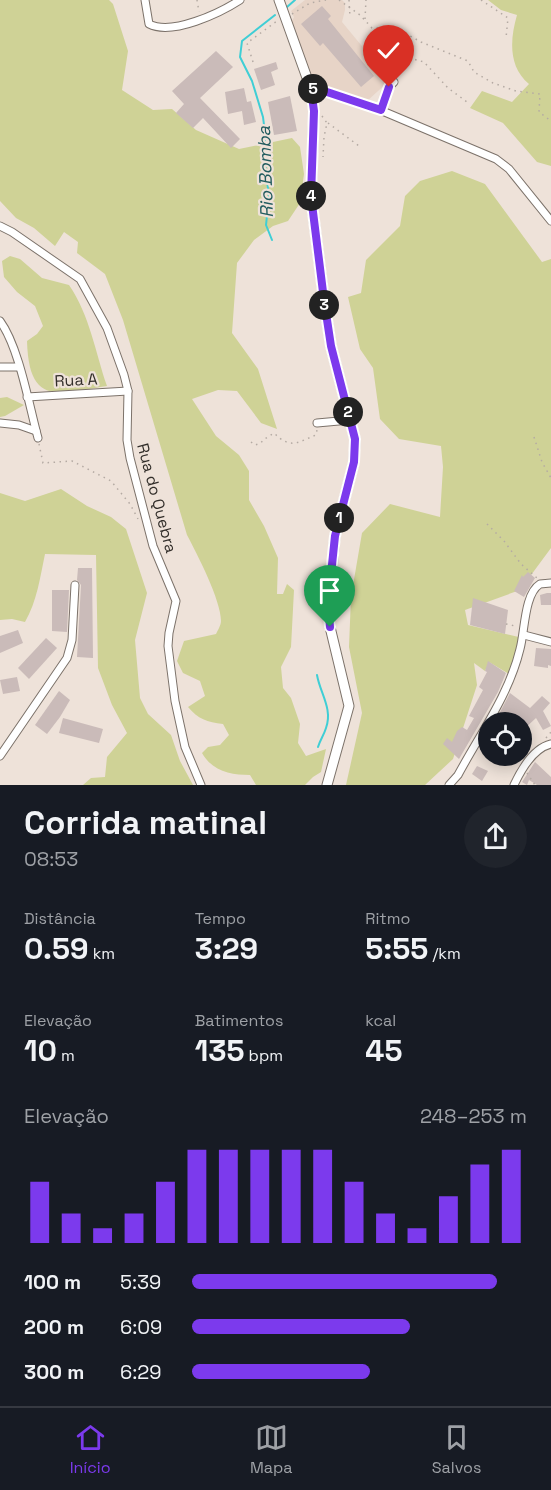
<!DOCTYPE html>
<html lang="pt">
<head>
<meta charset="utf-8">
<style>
	:root { --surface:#171b24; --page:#20242c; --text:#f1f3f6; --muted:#9ea1a6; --line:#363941; --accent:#7c3aed }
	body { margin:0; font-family:"Space Grotesk",sans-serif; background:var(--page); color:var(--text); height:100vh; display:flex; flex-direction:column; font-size:22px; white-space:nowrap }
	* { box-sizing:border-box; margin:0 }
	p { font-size:20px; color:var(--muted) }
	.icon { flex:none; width:33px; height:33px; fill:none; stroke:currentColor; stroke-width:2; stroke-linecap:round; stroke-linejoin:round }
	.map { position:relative; height:785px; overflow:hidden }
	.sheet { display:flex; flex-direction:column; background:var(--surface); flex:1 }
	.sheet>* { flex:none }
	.buttons { position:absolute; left:478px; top:712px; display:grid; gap:12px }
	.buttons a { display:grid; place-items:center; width:54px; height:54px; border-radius:50%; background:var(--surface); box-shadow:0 3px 15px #0003; font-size:30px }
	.pin { position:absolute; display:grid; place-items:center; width:51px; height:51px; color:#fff; margin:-62px -26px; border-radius:50% 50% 50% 0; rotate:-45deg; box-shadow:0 0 6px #0007 }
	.pin .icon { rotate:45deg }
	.km { position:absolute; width:30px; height:30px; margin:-15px; border-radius:50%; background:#222; color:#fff; font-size:16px; line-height:30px; text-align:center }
	.round { display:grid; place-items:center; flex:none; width:63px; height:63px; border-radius:32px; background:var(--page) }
	.summary { display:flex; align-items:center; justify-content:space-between; height:102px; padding:0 24px }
	h1 { font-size:33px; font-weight:700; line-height:45px }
	.figures { display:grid; grid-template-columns:repeat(3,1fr); gap:9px; height:102px; padding:6px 24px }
	.figures div { display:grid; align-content:center }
	.figures b { font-size:30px; font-weight:700 }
	.figures small { font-size:16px; font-weight:400 }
	.figures p { font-size:16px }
	.chart { height:168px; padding:12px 24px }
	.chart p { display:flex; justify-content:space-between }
	.chart svg { width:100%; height:108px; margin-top:6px; stroke:var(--accent); stroke-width:6 }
	ul { padding:0 24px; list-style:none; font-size:20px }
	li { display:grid; grid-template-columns:96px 72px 1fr; align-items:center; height:45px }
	li i { height:15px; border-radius:8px; background:var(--accent) }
	.menu { display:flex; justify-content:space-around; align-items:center; height:84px; border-top:2px solid var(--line); background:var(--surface); font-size:16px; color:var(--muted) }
	.menu a { display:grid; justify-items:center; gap:3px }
	.menu .current { color:var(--accent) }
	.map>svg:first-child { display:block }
</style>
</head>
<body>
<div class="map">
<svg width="551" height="785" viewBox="0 0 551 785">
	<rect width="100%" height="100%" fill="#eee2d9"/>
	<path fill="#e7d4c7" d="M305,0H342L345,3V10L342,22L389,79V81L367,101L317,84L312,78L291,23L294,17L291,11Z"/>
	<g fill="#cfd296">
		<path d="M0,0H109L113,4L128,51L122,90L153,110L172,109L196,130L239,149L292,138L300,147L304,174L300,203L288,221L273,226L254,240L237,263L232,333L258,369L277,429L261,423L237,391L218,390L192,399L216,436L239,455L249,471V500L264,526L278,558L277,594H283L287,584L294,590L291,647L281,667L283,688L291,698L300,724L298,743L306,756L326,749L321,772L313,777L305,785H256L250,775C231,775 212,771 202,753L208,747L220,745L229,735L223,724C207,722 198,719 188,707L205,696L200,681L183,673L177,661L184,641L216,634C218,630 221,625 221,621C221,600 197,554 187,535L123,320L105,274L77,253L78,242L64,232L55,246L34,228L16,218L0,201Z"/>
		<path d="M488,0H551V166L537,162L503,123L470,108L482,91L512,102L529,84C508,67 510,39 517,15L501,10Z"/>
		<path d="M452,171L485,184L542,262L551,259V548L520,590L465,610L468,625L523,638L509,674L489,662L485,671L474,663L477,685L453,759L425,785H346L362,713L349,647L351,597L362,533L390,504L440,517L443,467L441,446L399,439L380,419L373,368L360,349L348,297L361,293L366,260L400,226L405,196L420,181Z"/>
		<path d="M10,256L20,259L42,278L69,285C90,316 95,351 107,386C57,394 29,406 27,341L37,334L43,326L35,306L17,292L4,277L2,261Z"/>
		<path d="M7,397L24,405L5,416L0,417V398Z"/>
		<path d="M61,489L87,506L111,517L126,529L147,593L135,640L140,698L148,714L171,735L180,761L193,785H83L91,778L105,777L107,757L127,733L112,705L98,668L96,555L45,554C40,578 37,601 25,622L12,619L0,620V493L25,501Z"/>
	</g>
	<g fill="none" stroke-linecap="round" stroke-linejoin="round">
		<g stroke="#3fced5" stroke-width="2">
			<path d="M287,7L295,0"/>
			<path d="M272,240L266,225L269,197L264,155L265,133L263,117L252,81L240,57L242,41L275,15"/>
			<path d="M317,675C320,693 333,709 326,728C324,735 320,740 318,747"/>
		</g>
	</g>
	<g fill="#cabbb9">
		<path d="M322,6L331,16L328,19L374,76L361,87L323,43L320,46L301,24Z"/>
		<path d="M216,51L233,67L200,98L240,139L231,148L203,118L193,128L176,113L184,104L172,91Z"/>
		<path d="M276,62L278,69L271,72L275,85L261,90L254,69Z"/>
		<path d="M244,88L247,102L251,101L256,122L244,125L242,111L228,114L225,92Z"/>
		<path d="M290,96L297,131L274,135L268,102Z"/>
		<path d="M78,568H92L93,658L77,657L81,585L77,580Z"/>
		<path d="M528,572L535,578L524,597L514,591L522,575L523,577Z"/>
		<path d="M52,590H69L67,632L52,631Z"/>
		<path d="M547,593H551V605H541L540,595Z"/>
		<path d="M473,598L508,610L505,634L470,625Z"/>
		<path d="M18,630L23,643L0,653V636Z"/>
		<path d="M46,638L57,648L29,679L18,668Z"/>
		<path d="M536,648L551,649V666L548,665V668L534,666Z"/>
		<path d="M488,661L506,673L498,692L459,759L443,744L447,738L452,742L457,731L462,727L467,730L474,718L469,716L483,690L479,687L487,672L485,671Z"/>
		<path d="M17,677L20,691L3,694L0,680Z"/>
		<path d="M59,691L70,700L60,717L47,734L35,725Z"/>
		<path d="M510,693L530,708L542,696L550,703L543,711L551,726L543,730L536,718L523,730L529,739L522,743V723L516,716L514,719L510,717L507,723H500L496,720Z"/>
		<path d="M63,718L103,729L99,743L59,733Z"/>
		<path d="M535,762L551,777V785H537L529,780L527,785L522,782Z"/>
		<path d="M477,766L488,771L482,781L472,774Z"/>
	</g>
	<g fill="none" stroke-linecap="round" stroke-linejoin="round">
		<defs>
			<g id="minor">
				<path d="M145,0L149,24C172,36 220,13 240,0"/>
				<path d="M311,89L321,90L380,110L496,159L509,169L551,221"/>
				<path d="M380,110L389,87L394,82"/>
				<path d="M0,226L12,232L80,279L107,328L124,375L128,391L127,440L130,458L153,546L176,601L169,633L168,646L175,701L185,747L201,785"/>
				<path d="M0,321C19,347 29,405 38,438"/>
				<path d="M0,367H18"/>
				<path d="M27,397L128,391"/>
				<path d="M0,423L19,425L36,431"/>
				<path d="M317,423L350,420"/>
				<path d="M524,635L551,642"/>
				<path d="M0,756L67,658L72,640L75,585"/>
				<path d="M449,785L458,775C480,734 509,695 520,649C525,631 524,594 540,584L551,583"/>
				<path d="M514,785C521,770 534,748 551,744"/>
			</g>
			<path id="secondary" d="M279,0L311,89L314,111L311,196L324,300L331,346L355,439L354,462L335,536L329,603L330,627L349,706L327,785"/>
		</defs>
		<use href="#minor" stroke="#7c726a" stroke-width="9"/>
		<use href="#secondary" stroke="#7c726a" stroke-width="11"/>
		<g stroke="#b4aaa3" stroke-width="1.5" stroke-dasharray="1.5 4.5" stroke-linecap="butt">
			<path d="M197,0L199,12"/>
			<path d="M339,0L360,15L372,28H396L421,42L468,61L474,72L493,83L516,91L540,94L539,112L551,121"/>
			<path d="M349,0L350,17"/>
			<path d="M481,0L508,18L506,38"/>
			<path d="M292,14L310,3L326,0"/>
			<path d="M365,19L366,0"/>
			<path d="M253,62L247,43L277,21"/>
			<path d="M390,77L375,59L381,54L399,55L424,62L448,88L467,102"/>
			<path d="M322,116L327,123L324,137L323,157"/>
			<path d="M328,123L359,146"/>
			<path d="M534,437L542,462L551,478"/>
			<path d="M251,442L255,445L261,443L263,440L274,433C291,450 298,442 316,435L317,430"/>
			<path d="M39,444L43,463L72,461L111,481L130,504L138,519"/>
			<path d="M487,524L504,541L521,564L537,578"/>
			<path d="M506,624L515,626"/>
			<path d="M546,738L551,732"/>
			<path d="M527,773L535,785"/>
		</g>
		<use href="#minor" stroke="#fff" stroke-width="7"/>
		<use href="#secondary" stroke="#fff" stroke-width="9"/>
	</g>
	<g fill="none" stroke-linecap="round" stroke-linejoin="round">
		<defs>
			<path id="route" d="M330,627L328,603L335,536L354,462L355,439L331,346L324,300L311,196L314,111L311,89L321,90L381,110L389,87"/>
		</defs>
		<use href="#route" stroke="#fff" stroke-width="12"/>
		<use href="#route" stroke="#7c3aed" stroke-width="8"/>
	</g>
	<g text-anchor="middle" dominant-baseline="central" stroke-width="4.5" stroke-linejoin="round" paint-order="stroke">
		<g font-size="16" fill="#322e2a" stroke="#eee2d9">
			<text transform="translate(76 380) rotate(-3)">Rua A</text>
			<text transform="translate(157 498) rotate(75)">Rua do Quebra</text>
		</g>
		<g font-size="18" font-style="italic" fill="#225c5f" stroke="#eee2d9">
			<text transform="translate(265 172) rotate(-92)">Rio Bomba</text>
		</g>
	</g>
</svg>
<div class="buttons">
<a><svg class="icon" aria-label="locate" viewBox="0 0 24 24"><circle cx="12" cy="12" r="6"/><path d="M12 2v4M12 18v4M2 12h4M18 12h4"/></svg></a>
</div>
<div class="pin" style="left:330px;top:627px;background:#1e9e55"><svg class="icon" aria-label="arrive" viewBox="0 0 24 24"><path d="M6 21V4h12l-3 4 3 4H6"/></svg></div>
<div class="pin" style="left:389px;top:87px;background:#d93025"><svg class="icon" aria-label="check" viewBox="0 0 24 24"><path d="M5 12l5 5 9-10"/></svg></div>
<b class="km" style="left:339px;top:518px">1</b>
<b class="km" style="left:348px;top:412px">2</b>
<b class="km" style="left:324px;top:305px">3</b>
<b class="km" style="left:311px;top:196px">4</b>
<b class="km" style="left:313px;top:89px">5</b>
</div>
<section class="sheet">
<div class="summary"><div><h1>Corrida matinal</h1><p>08:53</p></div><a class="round"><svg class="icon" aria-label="share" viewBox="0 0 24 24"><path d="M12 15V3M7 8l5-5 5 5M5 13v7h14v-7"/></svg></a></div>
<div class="figures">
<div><p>Distância</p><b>0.59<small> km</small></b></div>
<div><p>Tempo</p><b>3:29</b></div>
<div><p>Ritmo</p><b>5:55<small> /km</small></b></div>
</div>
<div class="figures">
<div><p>Elevação</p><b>10<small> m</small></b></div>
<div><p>Batimentos</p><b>135<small> bpm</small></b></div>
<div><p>kcal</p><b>45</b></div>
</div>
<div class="chart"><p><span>Elevação</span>248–253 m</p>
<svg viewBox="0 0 160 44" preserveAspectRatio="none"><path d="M5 44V19M15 44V32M25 44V38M35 44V32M45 44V19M55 44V6M65 44V6M75 44V6M85 44V6M95 44V6M105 44V19M115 44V32M125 44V38M135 44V25M145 44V12M155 44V6"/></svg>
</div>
<ul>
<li><b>100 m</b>5:39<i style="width:91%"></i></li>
<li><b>200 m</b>6:09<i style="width:65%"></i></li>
<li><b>300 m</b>6:29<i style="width:53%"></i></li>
</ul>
</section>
<nav class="menu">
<a class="current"><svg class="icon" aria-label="home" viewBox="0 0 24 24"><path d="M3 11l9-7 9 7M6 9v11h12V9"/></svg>Início</a>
<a><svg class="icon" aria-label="map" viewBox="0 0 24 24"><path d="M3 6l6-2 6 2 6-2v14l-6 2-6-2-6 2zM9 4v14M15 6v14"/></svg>Mapa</a>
<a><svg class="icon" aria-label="saved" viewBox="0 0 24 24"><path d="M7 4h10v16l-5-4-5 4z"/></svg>Salvos</a>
</nav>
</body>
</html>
